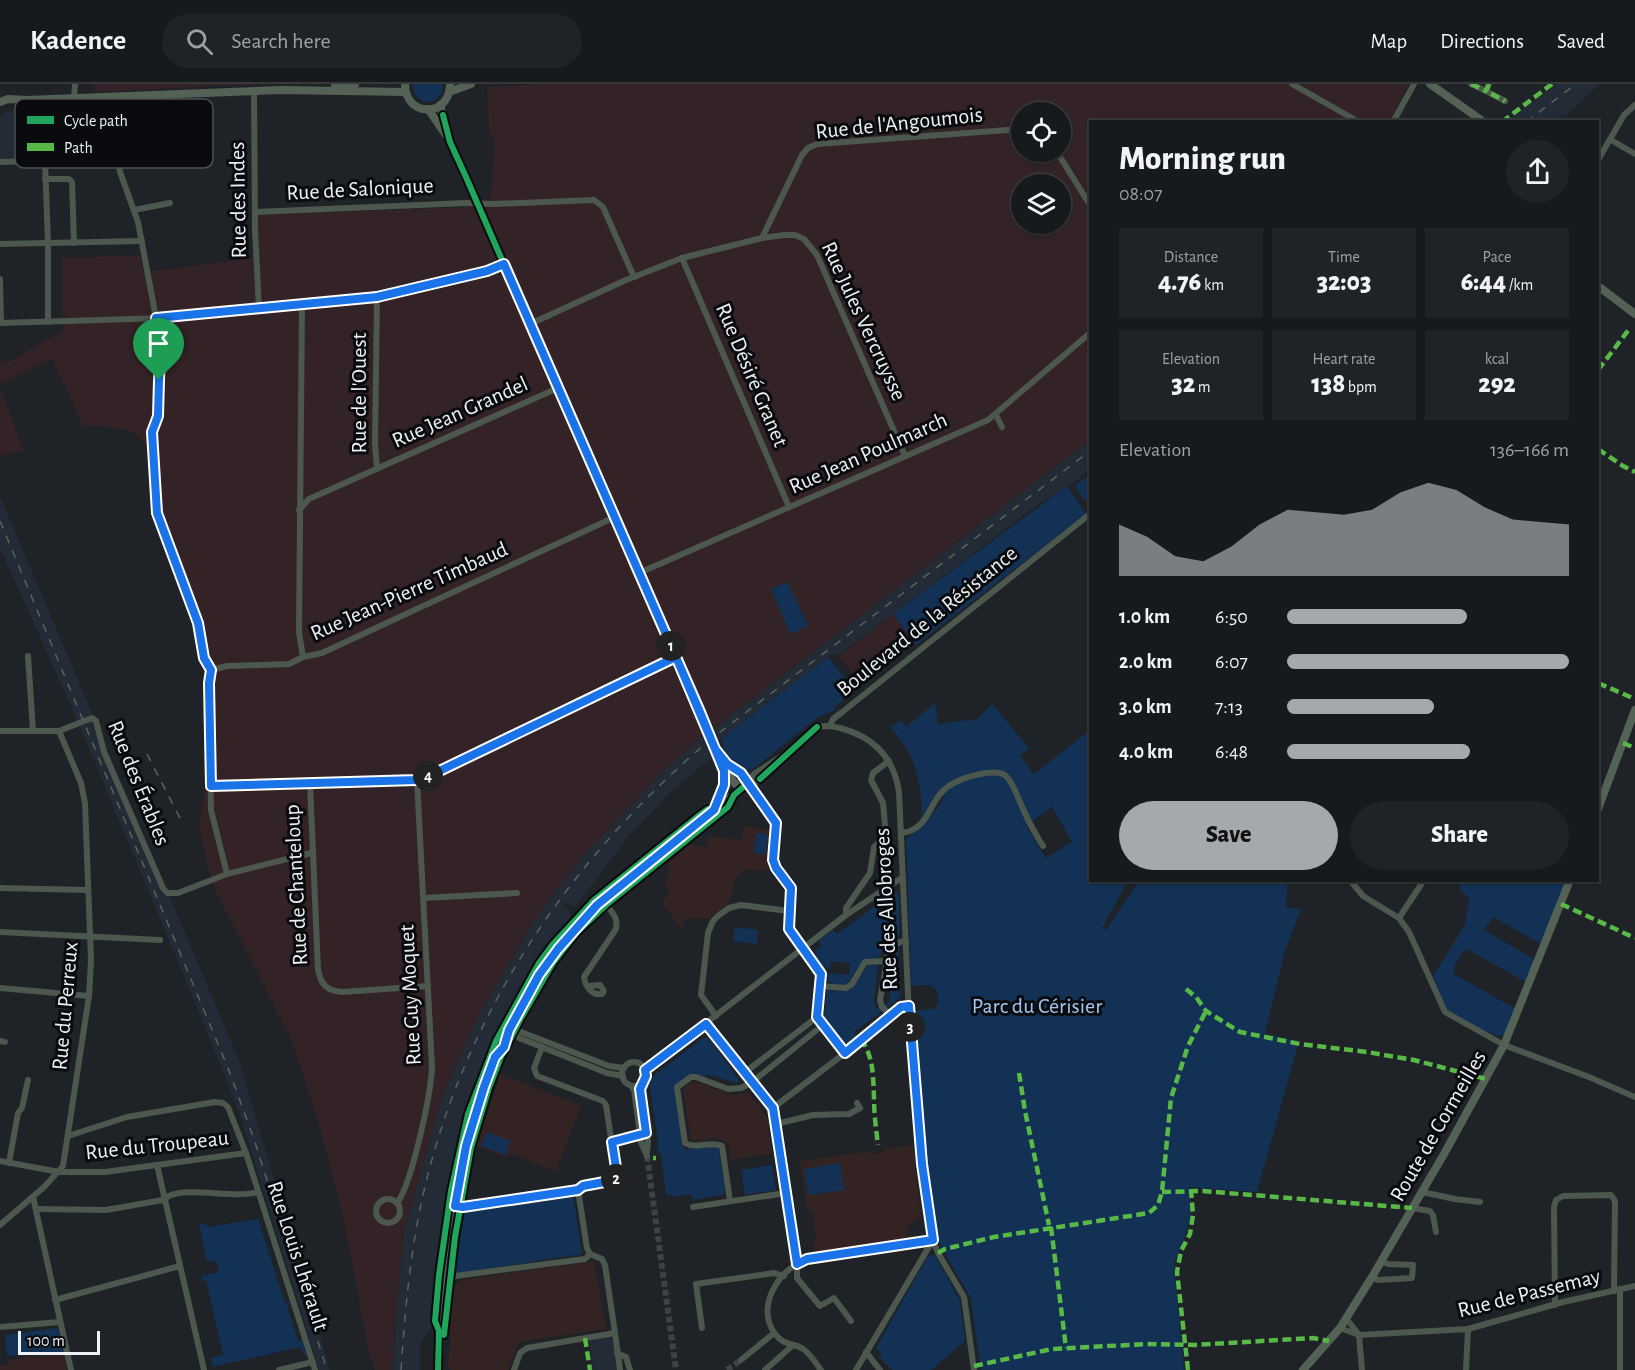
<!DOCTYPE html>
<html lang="en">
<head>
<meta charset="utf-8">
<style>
	:root { --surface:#171a1c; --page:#202325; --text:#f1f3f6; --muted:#9ea1a3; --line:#36383b; --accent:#a5a9ad }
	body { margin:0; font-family:"Alegreya Sans",sans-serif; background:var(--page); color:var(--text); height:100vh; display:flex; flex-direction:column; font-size:22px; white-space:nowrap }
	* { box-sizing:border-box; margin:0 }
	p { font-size:20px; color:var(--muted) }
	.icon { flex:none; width:33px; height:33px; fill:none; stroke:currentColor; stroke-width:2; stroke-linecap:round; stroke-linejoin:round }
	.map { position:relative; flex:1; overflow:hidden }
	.sheet { position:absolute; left:1089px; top:36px; width:510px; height:762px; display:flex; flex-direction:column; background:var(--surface); border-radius:0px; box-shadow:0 2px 4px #0004,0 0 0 2px var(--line) }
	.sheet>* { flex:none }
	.tools { position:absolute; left:1011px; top:18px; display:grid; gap:12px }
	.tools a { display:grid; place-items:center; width:60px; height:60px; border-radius:50%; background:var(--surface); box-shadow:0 2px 4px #0004,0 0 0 2px var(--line); font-size:30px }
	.scale { position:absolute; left:18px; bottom:15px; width:82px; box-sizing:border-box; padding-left:6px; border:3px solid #edf1f6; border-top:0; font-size:16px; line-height:21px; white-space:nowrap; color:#edf1f6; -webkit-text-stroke:4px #090b0e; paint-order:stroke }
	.pin { position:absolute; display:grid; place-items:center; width:51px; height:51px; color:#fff; margin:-62px -26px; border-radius:50% 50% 50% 0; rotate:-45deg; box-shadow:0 0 6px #0007 }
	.pin .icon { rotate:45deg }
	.km { position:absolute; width:30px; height:30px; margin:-15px; border-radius:50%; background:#222; color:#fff; font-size:16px; line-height:30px; text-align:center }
	.round { display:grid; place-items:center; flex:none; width:63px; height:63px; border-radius:32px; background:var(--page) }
	.headline { display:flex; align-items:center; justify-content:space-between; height:102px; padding:0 30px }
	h1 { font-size:33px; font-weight:800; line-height:45px }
	.stats { display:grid; grid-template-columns:repeat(3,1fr); gap:9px; height:102px; padding:6px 30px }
	.stats div { display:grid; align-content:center; border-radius:0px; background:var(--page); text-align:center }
	.stats b { font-size:26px; font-weight:800 }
	.stats small { font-size:16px; font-weight:400 }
	.stats p { font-size:16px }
	.chart { height:168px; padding:12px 30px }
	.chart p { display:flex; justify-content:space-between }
	.chart svg { width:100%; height:108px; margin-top:6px; fill:var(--accent); opacity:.7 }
	.button { display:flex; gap:12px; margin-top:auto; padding:12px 30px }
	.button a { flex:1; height:69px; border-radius:36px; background:var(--accent); color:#111; font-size:24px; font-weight:800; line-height:69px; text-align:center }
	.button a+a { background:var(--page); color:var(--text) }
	ul { padding:0 30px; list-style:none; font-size:20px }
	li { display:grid; grid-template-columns:96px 72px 1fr; align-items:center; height:45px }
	li i { height:15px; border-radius:8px; background:var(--accent) }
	header { display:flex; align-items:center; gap:36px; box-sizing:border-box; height:84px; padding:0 30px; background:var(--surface); border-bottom:2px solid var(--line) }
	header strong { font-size:28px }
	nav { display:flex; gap:33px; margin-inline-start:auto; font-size:21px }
	.search { width:420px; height:54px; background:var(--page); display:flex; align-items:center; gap:15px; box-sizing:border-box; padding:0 21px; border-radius:33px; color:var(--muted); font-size:22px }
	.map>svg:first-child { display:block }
</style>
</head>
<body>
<header>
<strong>Kadence</strong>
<div class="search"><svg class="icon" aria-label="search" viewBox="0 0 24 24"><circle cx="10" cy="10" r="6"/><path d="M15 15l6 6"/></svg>Search here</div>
<nav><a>Map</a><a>Directions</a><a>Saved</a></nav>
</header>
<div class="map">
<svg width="1635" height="1286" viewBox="0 0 1635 1286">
	<rect width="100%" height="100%" fill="#1f2226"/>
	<g fill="#222b36">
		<path d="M1556,0H1600L1565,32L1563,30L1555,37H1507Z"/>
		<path d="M106,17L113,72L54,76L0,75V32L4,29L15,25Z"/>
		<path d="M1090,356V384L1077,396L1032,425L837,572L832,570L709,664L713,673L673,706L628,753L575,823L564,818L563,820L571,830L569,837L549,858L505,934L487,970L467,1019L442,1145L431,1243L420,1261V1286H392L403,1150L444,1007L481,926L537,832L580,775L662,688L692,661Z"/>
		<path d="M0,412L239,976L330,1286H319L240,1031L201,933L77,636L0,464Z"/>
		<path d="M609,1253L613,1256L617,1286H593L589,1257Z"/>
	</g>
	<g fill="#332226" fill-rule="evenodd">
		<path d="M94,0H263L94,8Z"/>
		<path d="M540,0H1408L1390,37L1090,38V356L692,661L662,688L580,775L537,832L481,926L444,1007L403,1150L392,1286H375L369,1268L343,1134L318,1037L293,960L213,801L209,787L199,743L207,693L205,598L195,540L154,427L151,412L149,365L132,347L103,342H83L52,274L0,300V275L6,279L63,247L62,174L140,171L144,188L259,173L257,131L469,123L490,116L495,58L489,48L487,3ZM1022,28H1060V68H1022ZM1022,100H1060V140H1022Z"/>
		<path d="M0,303L24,368L16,367L0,372Z"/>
		<path d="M893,530L914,559L860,600L839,572Z"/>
	</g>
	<g fill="#332323">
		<path d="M744,742L773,746L768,787L746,785L734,796L732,809L728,820L710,834L684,835L683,847L663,821V816L668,812L669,803H665L666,794H669L668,779L686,760L707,763L709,752L742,756Z"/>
		<path d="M500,990L581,1022L556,1087L510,1069L508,1074L477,1062Z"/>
		<path d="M691,998L700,999L732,1011L748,1008L767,1033L772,1070L731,1076L729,1062L719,1054L691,1058L683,1004Z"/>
		<path d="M913,1061L921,1133L909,1142L904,1157L815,1170L814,1156L816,1155L812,1126H807L800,1077L873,1067V1070L885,1069V1064Z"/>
		<path d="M594,1177L606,1245L519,1258L508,1286H450L448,1283L453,1201L461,1196Z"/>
		<path d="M64,1269L67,1286H0V1281L8,1280V1277L15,1275Z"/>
	</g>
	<g fill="#123154" fill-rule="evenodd">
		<path d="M413,0H443C443,24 413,24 413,0Z"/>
		<path d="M1090,390V414L1085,418L1075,402Z"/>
		<path d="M1067,402L1086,430L916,561L893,530Z"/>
		<path d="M788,498L808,542L790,550L771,505Z"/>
		<path d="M828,573L855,607L834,623L835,626L817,634L752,686C733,686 726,671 721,655Z"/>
		<path d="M935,619L938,640L977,635L992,620L1029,664L1020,672L1034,690L1090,646V796L1128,797L1102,844L1106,846L1139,797H1288L1286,823L1301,825L1284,870L1265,950L1299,957L1257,1108L1189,1103L1191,1131L1184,1155L1174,1180L1184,1286H981L971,1215L937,1155L926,1083L912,927L933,925L938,920L937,907L930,901L911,902L906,755C920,743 947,722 945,702L922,733C921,696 916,671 890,643L901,636L906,643ZM1052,723L1072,758L1046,774L1026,742Z"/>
		<path d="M756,749L768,750L766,770L754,769Z"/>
		<path d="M1460,797H1567L1541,860L1493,833L1484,846L1536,876L1528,899L1468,866H1464L1455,881L1454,890L1516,925L1505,951L1496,952L1449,930L1446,927L1433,892L1465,841L1469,814L1460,806Z"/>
		<path d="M894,806L899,811C901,840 898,868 899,897L900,899L901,913L854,948L857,954L848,962L843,961L824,936L827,906L850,907L868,881H878L874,916L876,925L889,918L898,855L896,852C887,857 881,865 879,875C859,874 857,885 848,900C841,902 834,900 828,897V889L849,891L850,879L831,877L830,885C823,883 816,876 815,868L821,862L819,857L833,846L837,850L883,816L881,810L882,809Z"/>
		<path d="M735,843L758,846L757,860L733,857Z"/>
		<path d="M703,954H709L739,996L736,999L707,990L706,993L693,989L674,1003L683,1063L686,1066L714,1062L719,1065L725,1108L723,1111L693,1116L692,1110L673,1113L672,1111H666L661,1069H657L658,1058L650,1004L651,996L656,990Z"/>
		<path d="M487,1048L510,1057L505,1071L481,1062Z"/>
		<path d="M840,1079L844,1106L808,1111L804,1085Z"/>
		<path d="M772,1081L776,1106L745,1111L741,1086Z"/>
		<path d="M573,1110L582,1170L455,1190L465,1124Z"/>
		<path d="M258,1135L285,1219L290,1218L287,1222L298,1257H302L307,1270L303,1271L301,1263L212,1283L211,1274L223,1271L206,1196L202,1197L201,1192L219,1188L216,1176L209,1178L206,1176L199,1140H204L208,1143Z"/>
		<path d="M934,1170L960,1216L965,1257L931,1286H892L879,1272L881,1270L876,1264L928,1172Z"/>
		<path d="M58,1244L64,1269L43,1272L40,1252L41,1269L7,1272L5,1251Z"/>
	</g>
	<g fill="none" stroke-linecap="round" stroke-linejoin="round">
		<g stroke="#3e4145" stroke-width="6" stroke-dasharray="6 3" stroke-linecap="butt">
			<path d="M647,1072L676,1286"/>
			<path d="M727,1286L741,1276"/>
		</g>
		<g stroke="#4c584d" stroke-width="6">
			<path d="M1292,0L1359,38"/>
			<path d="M1471,0L1486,7"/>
			<path d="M1489,0L1486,7L1505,17"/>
			<path d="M254,6L255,145L259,225"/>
			<path d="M108,13L116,69L120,88L138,138L156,234L160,273L158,332L152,348L157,429L198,539L204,574L211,586L209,599L211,726L227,790"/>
			<path d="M74,14L75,0"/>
			<path d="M1393,38L1414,0"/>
			<path d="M1611,56L1635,70"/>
			<path d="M1057,68L1090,121"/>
			<path d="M1598,76L1624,31L1635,21"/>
			<path d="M0,78L45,77L48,159V238"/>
			<path d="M45,95H69L72,98L74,159"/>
			<path d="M134,126L170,119"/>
			<path d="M255,128L466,119L494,120L594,116L603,123L634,193"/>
			<path d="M762,154L802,71L808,64L817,60L1022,45"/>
			<path d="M0,160L142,157"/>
			<path d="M682,174L789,423"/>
			<path d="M0,195L1,239"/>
			<path d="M377,213L375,360L377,384"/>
			<path d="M302,220L299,548L303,573"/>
			<path d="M0,239L166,234L377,213L487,187L504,180"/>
			<path d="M530,240L626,196L682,174L762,154L784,151H795L804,155L817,171L905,372"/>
			<path d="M996,331L1002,343"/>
			<path d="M299,426L309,415L558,304"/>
			<path d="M639,489L988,336L1090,249"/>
			<path d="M28,572L33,647"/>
			<path d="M211,586L227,582L289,580L303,573L322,569L615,433"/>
			<path d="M830,642L833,635L841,629L1090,430"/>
			<path d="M0,647H59L92,634L96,637L104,668L163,804L167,809H178L227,790L311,769"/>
			<path d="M748,699H755L760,695L814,646C822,640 831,642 840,644C874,653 894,674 899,708L909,933L924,1094L933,1156L938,1169L964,1213L974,1286"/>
			<path d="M748,699L776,739L773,776L776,784L791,804L789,845L821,890L817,933"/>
			<path d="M748,699L754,690L785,670"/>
			<path d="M310,700L318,885C320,900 327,907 342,908L428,902"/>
			<path d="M211,702L417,696L431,691L676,573"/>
			<path d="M901,749C930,747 929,714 949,702C960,694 995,683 1006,692C1015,701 1019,718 1025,729C1030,741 1036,751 1043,762"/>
			<path d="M1350,796L1363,812L1399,834L1409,848L1445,928L1504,961L1589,993L1635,1013"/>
			<path d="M0,804L87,806"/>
			<path d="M424,814L517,809"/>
			<path d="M846,831V824L870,789L874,763L886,752L883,719L871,696L873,689L889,677"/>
			<path d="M1399,834L1424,796"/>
			<path d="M0,848L160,856"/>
			<path d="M588,902L600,901L604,907L602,910C592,912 585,902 584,893L616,845C619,831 609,827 603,816"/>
			<path d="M820,902L846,904L852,900L865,878L886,877"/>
			<path d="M0,904L89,912"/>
			<path d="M891,931L882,923L880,916L889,865L900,858L906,857"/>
			<path d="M716,932L701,911L708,849L713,837L719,831L729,824L741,821L789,827"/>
			<path d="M821,938L845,969"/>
			<path d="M706,940L773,1024"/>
			<path d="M509,946L519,954L607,989L623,992"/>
			<path d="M510,946L521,948L609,982L624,984"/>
			<path d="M0,957L5,958"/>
			<circle cx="634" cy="990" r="12"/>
			<path d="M645,986L846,831L903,793"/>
			<path d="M744,989L817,933"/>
			<path d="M641,1000L640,1005L648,1057L647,1068"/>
			<path d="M631,1002L634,1006L641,1058L647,1072"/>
			<path d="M773,1024L797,1180V1194L820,1222L834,1214L851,1237"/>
			<path d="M773,1024L845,969L901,923L909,922"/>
			<path d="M776,1040L813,1031L849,1030L860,1024L857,1019"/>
			<path d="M68,1052L127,1033L215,1018L223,1019L228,1023L246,1069L315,1286"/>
			<path d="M612,1058L644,1049"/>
			<path d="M0,1077L59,1088H105L246,1069"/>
			<path d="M9,1079L18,1029L22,1024L28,996"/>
			<path d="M157,1081L204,1286"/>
			<path d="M578,1106L587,1164L590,1170"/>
			<path d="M1422,1108L1455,1115L1480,1118"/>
			<path d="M33,1113L71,1286"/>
			<circle cx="388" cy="1127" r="12"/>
			<path d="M730,1117L722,1062C710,1056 697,1066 685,1059L677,1003L691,993H696L728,1005L741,1004L751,999L823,941"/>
			<path d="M397,1119C412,1100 431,1009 432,983L417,696"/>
			<path d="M455,1122L463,1123L578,1106L581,1102L611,1098L617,1095L606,1021L603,1017L537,992L534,984L542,963"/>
			<path d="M693,1123L786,1109"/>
			<path d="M1412,1124L1430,1127L1433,1131L1436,1148"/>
			<path d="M36,1125L106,1126L163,1116C181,1099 230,1116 258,1108"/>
			<path d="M0,1141L44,1103L63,1082L89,912L91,876L85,719L81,699L59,647"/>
			<path d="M445,1192H455L585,1175L590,1170"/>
			<path d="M1372,1193L1378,1196L1412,1194L1413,1181L1388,1180L1381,1177"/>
			<path d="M1620,1205V1286"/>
			<path d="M55,1216L180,1182"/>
			<path d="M1555,1221L1554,1123L1556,1116L1563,1112L1611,1111L1615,1117L1614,1207"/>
			<path d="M1346,1234L1359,1251L1362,1286"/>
			<path d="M0,1243L60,1238"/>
			<path d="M702,1244L696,1200L774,1189L784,1192"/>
			<path d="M1340,1244L1359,1251L1468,1245L1563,1218L1635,1202"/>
			<path d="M615,1249L620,1286"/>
			<path d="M866,1268L880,1286"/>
			<path d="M617,1269L626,1273L630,1286"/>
			<path d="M741,1276L774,1249"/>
			<path d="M279,1286L313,1278"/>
			<path d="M514,1286L520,1269L527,1264L615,1249L605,1181L602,1175L590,1170"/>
			<path d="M765,1286L792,1262"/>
			<path d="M821,1286C816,1280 810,1269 803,1265C793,1258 785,1263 775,1250C755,1222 779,1185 807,1175L933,1156"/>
			<path d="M856,1286L933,1156"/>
			<path d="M1466,1286L1468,1245"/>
		</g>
		<g stroke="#546256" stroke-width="8">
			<path d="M405,0C405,34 450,34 450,0"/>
			<path d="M1430,0L1484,38"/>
			<path d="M335,2L355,0"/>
			<path d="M449,8L471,0"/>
			<path d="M0,18L8,15L27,16L281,6L405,8"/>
			<path d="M440,21L450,58L724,687L740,705"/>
			<path d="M428,25L446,51"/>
			<path d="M1598,202L1635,230"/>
			<path d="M716,723L723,705L724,687"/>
			<path d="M1598,725L1635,626"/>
			<path d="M497,971L504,963L509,948"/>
			<path d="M438,1286L445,1192L466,1062L474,1032L502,953C518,937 526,913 538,894C555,865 578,838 603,816L748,699C742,688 730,683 722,673"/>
			<path d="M1303,1286L1340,1244L1372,1193L1444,1070L1504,961L1570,796"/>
		</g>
		<g stroke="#5b635e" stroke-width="1.5" stroke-dasharray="8 8" stroke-linecap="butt">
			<path d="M1526,38L1576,0"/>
			<path d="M0,437L228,984L254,1055L327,1286"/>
			<path d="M147,670L183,740"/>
			<path d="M401,1286C405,1227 410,1169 423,1111C464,930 570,774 711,655L1090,367"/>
		</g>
		<g stroke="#58b947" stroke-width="4.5" stroke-dasharray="9 4.5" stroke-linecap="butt">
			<path d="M1471,0L1486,7"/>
			<path d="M1489,0L1486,7L1505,17"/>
			<path d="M1502,38L1552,0"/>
			<path d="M1598,286L1630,244"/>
			<path d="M1598,365L1623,382L1635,388"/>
			<path d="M1598,599L1635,615"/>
			<path d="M1623,659L1635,664"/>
			<path d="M1561,820L1635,854"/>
			<path d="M1186,905L1196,913L1206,927L1240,948L1300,960L1367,968L1414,976L1486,995"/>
			<path d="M861,955C874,974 873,992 874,1014C874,1029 876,1045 878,1061"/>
			<path d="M1019,989L1025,1027L1049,1141"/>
			<path d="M653,1074H656"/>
			<path d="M1162,1108L1203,1107L1412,1124"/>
			<path d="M1051,1143L1066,1264"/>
			<path d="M938,1169L945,1165L994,1153L1149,1129L1158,1121L1162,1108L1171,1014L1188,962L1206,927"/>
			<path d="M585,1254L590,1286"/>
			<path d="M974,1282L1052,1265L1147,1260L1194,1261L1313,1254L1329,1257"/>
			<path d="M1188,1286L1177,1188L1181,1167L1190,1150L1193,1131L1191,1106"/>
		</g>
		<defs>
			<g id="cycleway">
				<path d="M760,695L817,643"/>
				<path d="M444,1251L455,1153L471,1064L489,1004L501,973L521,934L553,879L577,848L606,821L728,723L734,711L748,699C741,687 729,682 721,672"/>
				<path d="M438,1286L439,1247L435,1237L439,1191L451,1107L468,1030L496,957L539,879L553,860L594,816L697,733L708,725L714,727L723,705L724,687L466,93L450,58L443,31"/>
			</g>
		</defs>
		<use href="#cycleway" stroke="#090b0e" stroke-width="10"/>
		<use href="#cycleway" stroke="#20a55d" stroke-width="6"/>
	</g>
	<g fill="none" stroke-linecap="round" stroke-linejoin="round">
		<defs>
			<path id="route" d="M159,296L160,273L156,234L377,213L487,187L504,180L700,628L724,687V701L714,726L597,821L558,865L539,891L509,946L504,963L495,973L484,1003L466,1062L455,1122L463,1123L578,1106L583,1102L615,1096L617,1090L612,1058L646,1049L640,1005L646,992L645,986L706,940L773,1024L797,1180L807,1175L933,1156L922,1080L909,922L901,923L845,969L817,933L821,890L789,845L791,804L776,784L773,776L776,739L741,689L727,680L715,665L676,573L429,692L417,696L211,702L209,599L211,586L204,574L198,539L157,429L152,348L158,332L159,296"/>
		</defs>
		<use href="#route" stroke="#fff" stroke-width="12"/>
		<use href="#route" stroke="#1a73e8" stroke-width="8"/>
	</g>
	<g text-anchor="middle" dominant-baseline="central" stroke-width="6" stroke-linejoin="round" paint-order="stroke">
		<g font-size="22" fill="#edf1f6" stroke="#090b0e">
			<text transform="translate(899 39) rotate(-6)">Rue de l'Angoumois</text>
			<text transform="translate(360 105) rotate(-3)">Rue de Salonique</text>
			<text transform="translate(238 116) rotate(-91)">Rue des Indes</text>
			<text transform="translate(864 237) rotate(65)">Rue Jules Vercruysse</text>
			<text transform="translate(752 291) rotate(67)">Rue Désiré Granet</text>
			<text transform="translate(359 309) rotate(-90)">Rue de l'Ouest</text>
			<text transform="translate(460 328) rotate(-24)">Rue Jean Grandel</text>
			<text transform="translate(868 369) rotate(-24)">Rue Jean Poulmarch</text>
			<text transform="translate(409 507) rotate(-24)">Rue Jean-Pierre Timbaud</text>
			<text transform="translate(927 537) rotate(-39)">Boulevard de la Résistance</text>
			<text transform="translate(139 699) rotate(68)">Rue des Érables</text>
			<text transform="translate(296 801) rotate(-93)">Rue de Chanteloup</text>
			<text transform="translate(886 825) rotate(-93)">Rue des Allobroges</text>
			<text transform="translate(410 911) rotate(-93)">Rue Guy Moquet</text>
			<text transform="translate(65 922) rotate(-85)">Rue du Perreux</text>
			<text transform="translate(1438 1042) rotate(-60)">Route de Cormeilles</text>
			<text transform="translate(157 1061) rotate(-6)">Rue du Troupeau</text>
			<text transform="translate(298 1172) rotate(72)">Rue Louis Lhérault</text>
			<text transform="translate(1529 1209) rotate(-14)">Rue de Passemay</text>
		</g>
		<g font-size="22" fill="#a1c7f5" stroke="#090b0e">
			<text x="1037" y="922">Parc du Cérisier</text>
		</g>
	</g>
	<rect x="15" y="15" width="198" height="69" rx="9" fill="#090b0e" stroke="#4d5054" stroke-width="1.5"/>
	<rect x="27" y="32" width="27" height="8" fill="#20a55d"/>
	<rect x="27" y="59" width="27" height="8" fill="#58b947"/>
	<g font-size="16" fill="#edf1f6">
		<text x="64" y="42">Cycle path</text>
		<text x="64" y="69">Path</text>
	</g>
</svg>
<div class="tools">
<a><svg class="icon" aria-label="locate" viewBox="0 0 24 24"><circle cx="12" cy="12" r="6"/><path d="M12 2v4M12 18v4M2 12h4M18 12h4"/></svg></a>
<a><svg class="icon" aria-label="layers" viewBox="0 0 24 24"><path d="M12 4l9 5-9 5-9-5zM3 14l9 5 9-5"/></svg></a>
</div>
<div class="scale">100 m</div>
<div class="pin" style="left:159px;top:296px;background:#1e9e55"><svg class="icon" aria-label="arrive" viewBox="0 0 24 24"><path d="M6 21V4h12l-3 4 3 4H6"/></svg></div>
<b class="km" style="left:671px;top:562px">1</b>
<b class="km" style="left:616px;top:1095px">2</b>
<b class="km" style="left:910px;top:943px">3</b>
<b class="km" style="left:428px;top:692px">4</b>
<section class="sheet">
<div class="headline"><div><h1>Morning run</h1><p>08:07</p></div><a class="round"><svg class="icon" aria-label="share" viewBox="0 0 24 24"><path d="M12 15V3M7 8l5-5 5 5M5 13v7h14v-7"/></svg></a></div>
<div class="stats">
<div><p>Distance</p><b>4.76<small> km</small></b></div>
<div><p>Time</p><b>32:03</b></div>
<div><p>Pace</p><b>6:44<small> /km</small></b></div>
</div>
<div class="stats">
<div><p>Elevation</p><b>32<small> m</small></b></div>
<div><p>Heart rate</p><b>138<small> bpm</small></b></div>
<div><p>kcal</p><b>292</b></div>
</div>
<div class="chart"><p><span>Elevation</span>136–166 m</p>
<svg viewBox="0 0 160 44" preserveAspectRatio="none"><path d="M0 44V23L10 28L20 36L30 38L40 32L50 23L60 17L70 18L80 19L90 17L100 10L110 6L120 9L130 16L140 21L150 22L160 23V44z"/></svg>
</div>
<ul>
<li><b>1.0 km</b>6:50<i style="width:64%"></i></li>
<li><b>2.0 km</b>6:07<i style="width:100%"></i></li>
<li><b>3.0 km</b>7:13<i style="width:52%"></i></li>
<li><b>4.0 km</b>6:48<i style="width:65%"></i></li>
</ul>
<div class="button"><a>Save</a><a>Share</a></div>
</section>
</div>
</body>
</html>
